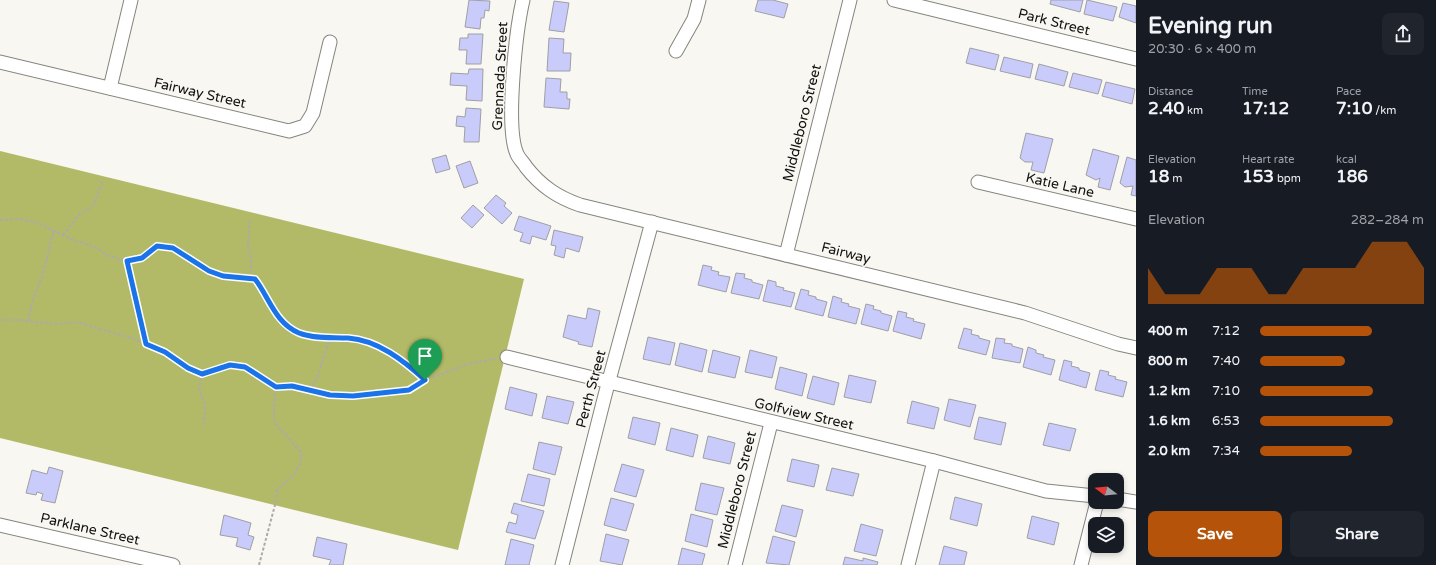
<!DOCTYPE html>
<html lang="en">
<head>
<meta charset="utf-8">
<style>
	:root { --surface:#171b24; --page:#20242c; --text:#f1f3f6; --muted:#9ea1a6; --accent:#b45309 }
	body { margin:0; font-family:"Varela Round",sans-serif; background:var(--page); color:var(--text); height:100vh; display:flex; flex-direction:column; font-size:15px; white-space:nowrap }
	* { box-sizing:border-box; margin:0 }
	p { font-size:13px; color:var(--muted) }
	.icon { flex:none; width:22px; height:22px; fill:none; stroke:currentColor; stroke-width:2; stroke-linecap:round; stroke-linejoin:round }
	.map { position:relative; flex:1; overflow:hidden }
	.details { display:flex; flex-direction:column; background:var(--surface); width:300px }
	.details>* { flex:none }
	.needle { width:26px; rotate:286deg }
	.controls { position:absolute; left:1088px; top:473px; display:grid; gap:8px }
	.controls a { display:grid; place-items:center; width:36px; height:36px; border-radius:8px; background:var(--surface); box-shadow:0 2px 6px #0003; font-size:20px }
	.pin { position:absolute; display:grid; place-items:center; width:34px; height:34px; color:#fff; margin:-41px -17px; border-radius:50% 50% 50% 0; rotate:-45deg; box-shadow:0 0 4px #0007 }
	.pin .icon { rotate:45deg }
	.round { display:grid; place-items:center; flex:none; width:42px; height:42px; border-radius:8px; background:var(--page) }
	.head { display:flex; align-items:center; justify-content:space-between; height:68px; padding:0 12px }
	h1 { font-size:22px; font-weight:800; line-height:30px }
	.stats { display:grid; grid-template-columns:repeat(3,1fr); gap:6px; height:68px; padding:4px 12px }
	.stats div { display:grid; align-content:center }
	.stats b { font-size:17px; font-weight:800 }
	.stats small { font-size:11px; font-weight:400 }
	.stats p { font-size:11px }
	.chart { height:112px; padding:8px 12px }
	.chart p { display:flex; justify-content:space-between }
	.chart svg { width:100%; height:72px; margin-top:4px; fill:var(--accent); opacity:.7 }
	.cta { display:flex; gap:8px; margin-top:auto; padding:8px 12px }
	.cta a { flex:1; height:46px; border-radius:8px; background:var(--accent); color:#fff; font-size:16px; font-weight:800; line-height:46px; text-align:center }
	.cta a+a { background:var(--page); color:var(--text) }
	ul { padding:0 12px; list-style:none; font-size:13px }
	li { display:grid; grid-template-columns:64px 48px 1fr; align-items:center; height:30px }
	li i { height:10px; border-radius:5px; background:var(--accent) }
	main { display:flex; flex:1; min-height:0 }
	.map>svg:first-child { display:block }
</style>
</head>
<body>
<main>
<div class="map">
<svg width="1136" height="565" viewBox="0 0 1136 565">
	<rect width="100%" height="100%" fill="#f9f7f1"/>
	<path fill="#b2ba68" d="M0,151L524,279L458,550L0,438Z"/>
	<g fill="#c9cbfa" stroke="#9f9fa5">
		<path d="M469,0L490,1L489,11L485,10L484,18H481L480,29L465,27Z"/>
		<path d="M758,0H773L788,4L784,18L755,11Z"/>
		<path d="M1051,0H1083L1080,12L1050,4Z"/>
		<path d="M1087,0L1117,7L1113,21L1084,14Z"/>
		<path d="M554,1L569,3L564,32L549,30Z"/>
		<path d="M1123,3L1136,6V23L1119,17Z"/>
		<path d="M468,34H483L481,64H466L467,50H459L460,38H468Z"/>
		<path d="M549,38L564,39L563,53H571L570,71H547Z"/>
		<path d="M970,48L999,55L995,70L966,63Z"/>
		<path d="M1004,57L1033,64L1030,78L1000,71Z"/>
		<path d="M1039,64L1068,72L1064,86L1035,79Z"/>
		<path d="M469,69H483L482,101L466,100L467,86L450,85L451,73L468,74Z"/>
		<path d="M1073,73L1102,80L1098,94L1069,87Z"/>
		<path d="M546,78L561,79L560,92H567V99H570L569,109L544,107Z"/>
		<path d="M1106,82L1135,89L1132,104L1102,96Z"/>
		<path d="M466,108L481,109L479,142H464L465,127L456,126L457,116L465,117Z"/>
		<path d="M1026,133L1053,139L1044,173L1031,170L1033,162H1025L1020,158Z"/>
		<path d="M1093,149L1119,156L1110,190L1098,187L1100,178L1096,180L1086,175Z"/>
		<path d="M446,155L450,169L436,173L432,159Z"/>
		<path d="M1127,157L1136,160V196L1131,195L1133,186L1125,187L1120,183Z"/>
		<path d="M470,161L478,183L464,188L456,166Z"/>
		<path d="M496,195L506,203L504,206L512,213L502,224L484,208Z"/>
		<path d="M473,205L484,215L472,228L461,218Z"/>
		<path d="M519,216L551,226L546,240L532,236L530,244L520,241L523,233L514,230Z"/>
		<path d="M554,230L583,237L579,252L566,248L564,258L554,255L556,246L551,245Z"/>
		<path d="M703,265L712,267L711,270L719,272L718,275L730,277L726,292L698,285Z"/>
		<path d="M736,273L745,274L744,278L752,280V282L763,285L759,299L731,293Z"/>
		<path d="M768,280L776,282V286L784,288L783,290L795,293L791,307L763,301Z"/>
		<path d="M801,289L809,291L808,295L816,297V299L827,302L823,316L795,309Z"/>
		<path d="M833,296L842,299L841,302L849,304L848,306L860,309L856,324L828,317Z"/>
		<path d="M866,304L874,306L873,309L881,311V313L892,316L888,331L861,324Z"/>
		<path d="M588,308L600,311L592,347L578,344L579,342L563,337L568,315L586,319Z"/>
		<path d="M898,311L907,313L906,317L914,319L913,321L925,324L921,339L893,331Z"/>
		<path d="M964,328L972,330L971,334L979,336V338L990,341L986,355L958,348Z"/>
		<path d="M648,337L675,343L670,365L643,359Z"/>
		<path d="M996,338L1005,339L1004,343L1012,344V346L1023,349L1020,363L992,358Z"/>
		<path d="M680,343L707,350L702,372L675,365Z"/>
		<path d="M1028,347L1036,350V353L1044,355L1043,357L1055,360L1051,375L1023,367Z"/>
		<path d="M713,350L740,357L735,378L708,372Z"/>
		<path d="M750,350L777,357L772,378L745,372Z"/>
		<path d="M1064,360L1072,362L1071,366L1079,368V370L1090,373L1086,388L1059,380Z"/>
		<path d="M780,367L807,374L802,396L775,389Z"/>
		<path d="M1100,370L1109,372L1108,375L1116,377L1115,379L1127,382L1123,397L1095,390Z"/>
		<path d="M849,375L876,381L871,403L844,397Z"/>
		<path d="M813,376L839,383L834,405L807,398Z"/>
		<path d="M510,387L537,394L532,416L505,409Z"/>
		<path d="M547,396L574,402L568,424L542,418Z"/>
		<path d="M949,399L976,405L970,427L944,420Z"/>
		<path d="M912,401L939,408L934,429L907,423Z"/>
		<path d="M633,417L660,423L655,445L628,438Z"/>
		<path d="M979,417L1006,423L1001,445L974,439Z"/>
		<path d="M1049,423L1076,429L1070,451L1043,445Z"/>
		<path d="M671,428L698,435L693,457L666,450Z"/>
		<path d="M708,436L735,443L730,464L703,458Z"/>
		<path d="M539,442L562,447L555,475L533,469Z"/>
		<path d="M792,459L819,465L814,487L787,481Z"/>
		<path d="M622,464L644,470L636,497L614,491Z"/>
		<path d="M49,467L63,471L55,503L41,500L43,494L37,492L36,495L26,493L32,470L47,474Z"/>
		<path d="M832,468L859,474L853,496L826,490Z"/>
		<path d="M528,474L550,479L544,506L521,501Z"/>
		<path d="M701,483L724,488L717,515L695,510Z"/>
		<path d="M955,497L982,504L977,526L950,519Z"/>
		<path d="M611,498L634,504L626,531L604,525Z"/>
		<path d="M514,503L544,511L535,539L506,532L509,522L516,524L518,515L511,513Z"/>
		<path d="M782,505L803,510L796,537L775,531Z"/>
		<path d="M691,514L713,520L707,547L685,541Z"/>
		<path d="M224,515L251,523L248,535L254,537L250,550L236,546L238,538L220,535Z"/>
		<path d="M1032,516L1059,523L1054,545L1027,538Z"/>
		<path d="M861,524L883,530L876,556L854,551Z"/>
		<path d="M606,534L629,540L622,565L600,561Z"/>
		<path d="M773,536L795,542L789,565L766,563Z"/>
		<path d="M317,537L347,544L343,565H329L331,560L313,556Z"/>
		<path d="M511,539L534,545L529,565H505Z"/>
		<path d="M944,546L967,552L964,565H939Z"/>
		<path d="M682,548L705,554L702,565H678Z"/>
		<path d="M845,557L863,561V558L878,562L877,565H843Z"/>
	</g>
	<g fill="none" stroke-linecap="round" stroke-linejoin="round">
		<defs>
			<g id="minor">
				<path d="M523,0C516,30 505,128 517,154C519,159 524,163 526,167C541,186 557,197 580,205L1025,313L1118,344L1136,348"/>
				<path d="M894,0L1136,59"/>
				<path d="M676,51L694,19L699,0"/>
				<path d="M0,62L289,131L305,126L313,113L330,42"/>
				<path d="M110,88L131,0"/>
				<path d="M978,182L1136,219"/>
				<path d="M786,255L850,0"/>
				<path d="M507,357L934,461L1046,491L1095,496"/>
				<path d="M1117,499L1136,502"/>
				<path d="M0,525L173,565"/>
				<path d="M562,565L605,395L652,222"/>
				<path d="M735,565L771,423"/>
				<path d="M908,565L934,461"/>
				<path d="M1081,565L1097,502"/>
			</g>
		</defs>
		<use href="#minor" stroke="#86847f" stroke-width="15"/>
		<g stroke="#acaba6" stroke-width="2" stroke-dasharray="3 2" stroke-linecap="butt">
			<path d="M0,220L19,219L36,222L71,239L95,247L109,256L127,261L142,258L157,246L173,248L209,271L223,276L255,279C269,297 275,323 299,333C314,339 332,337 348,338C378,340 404,360 425,380"/>
			<path d="M63,235L80,214L93,206L103,181"/>
			<path d="M127,262L146,344"/>
			<path d="M250,278L251,260L248,243L250,219"/>
			<path d="M0,320H19L58,324L76,322L131,338L165,351L188,368L202,373L230,365L245,367L276,387L292,386L330,395L353,396L409,390L425,380L472,363L496,359"/>
			<path d="M28,321L33,299L42,277L54,230"/>
			<path d="M202,373L199,388L205,406L204,427"/>
			<path d="M309,390L317,378L330,338"/>
			<path d="M259,565L275,505L277,490L294,474L300,464L302,454C296,444 279,431 275,422C272,411 275,398 276,387"/>
		</g>
		<use href="#minor" stroke="#fff" stroke-width="13"/>
	</g>
	<g fill="none" stroke-linecap="round" stroke-linejoin="round">
		<defs>
			<path id="route" d="M157,246L173,248L209,271L223,276L255,279C269,297 275,323 299,333C314,339 332,337 348,338C378,340 404,361 425,380L409,390L353,396L330,395L292,386L276,387L245,367L230,365L202,374L188,368L165,352L146,344L127,261L142,258Z"/>
		</defs>
		<use href="#route" stroke="#fff" stroke-width="8"/>
		<use href="#route" stroke="#1a73e8" stroke-width="5"/>
	</g>
	<g text-anchor="middle" dominant-baseline="central" stroke-width="3" stroke-linejoin="round" paint-order="stroke">
		<g font-size="14" fill="#11110f" stroke="#f9f7f1">
			<text transform="translate(1054 22) rotate(14)">Park Street</text>
			<text transform="translate(500 76) rotate(-87)">Grennada Street</text>
			<text transform="translate(200 93) rotate(13)">Fairway Street</text>
			<text transform="translate(802 123) rotate(-76)">Middleboro Street</text>
			<text transform="translate(1060 185) rotate(13)">Katie Lane</text>
			<text transform="translate(846 253) rotate(14)">Fairway</text>
			<text transform="translate(591 389) rotate(-75)">Perth Street</text>
			<text transform="translate(804 414) rotate(13)">Golfview Street</text>
			<text transform="translate(737 490) rotate(-76)">Middleboro Street</text>
			<text transform="translate(90 529) rotate(13)">Parklane Street</text>
		</g>
	</g>
</svg>
<div class="controls">
<a><svg class="needle" viewBox="-14 -14 28 28"><path d="M0-13l5 13h-10z" fill="#e53935"/><path d="M0 13l5-13h-10z" fill="#9ea1a6"/></svg></a>
<a><svg class="icon" aria-label="layers" viewBox="0 0 24 24"><path d="M12 4l9 5-9 5-9-5zM3 14l9 5 9-5"/></svg></a>
</div>
<div class="pin" style="left:425px;top:380px;background:#1e9e55"><svg class="icon" aria-label="arrive" viewBox="0 0 24 24"><path d="M6 21V4h12l-3 4 3 4H6"/></svg></div>
</div>
<section class="details">
<div class="head"><div><h1>Evening run</h1><p>20:30 · 6 × 400 m</p></div><a class="round"><svg class="icon" aria-label="share" viewBox="0 0 24 24"><path d="M12 15V3M7 8l5-5 5 5M5 13v7h14v-7"/></svg></a></div>
<div class="stats">
<div><p>Distance</p><b>2.40<small> km</small></b></div>
<div><p>Time</p><b>17:12</b></div>
<div><p>Pace</p><b>7:10<small> /km</small></b></div>
</div>
<div class="stats">
<div><p>Elevation</p><b>18<small> m</small></b></div>
<div><p>Heart rate</p><b>153<small> bpm</small></b></div>
<div><p>kcal</p><b>186</b></div>
</div>
<div class="chart"><p><span>Elevation</span>282–284 m</p>
<svg viewBox="0 0 160 44" preserveAspectRatio="none"><path d="M0 44V22L10 38L20 38L30 38L40 22L50 22L60 22L70 38L80 38L90 22L100 22L110 22L120 22L130 6L140 6L150 6L160 22V44z"/></svg>
</div>
<ul>
<li><b>400 m</b>7:12<i style="width:68%"></i></li>
<li><b>800 m</b>7:40<i style="width:52%"></i></li>
<li><b>1.2 km</b>7:10<i style="width:69%"></i></li>
<li><b>1.6 km</b>6:53<i style="width:81%"></i></li>
<li><b>2.0 km</b>7:34<i style="width:56%"></i></li>
</ul>
<div class="cta"><a>Save</a><a>Share</a></div>
</section>
</main>
</body>
</html>
